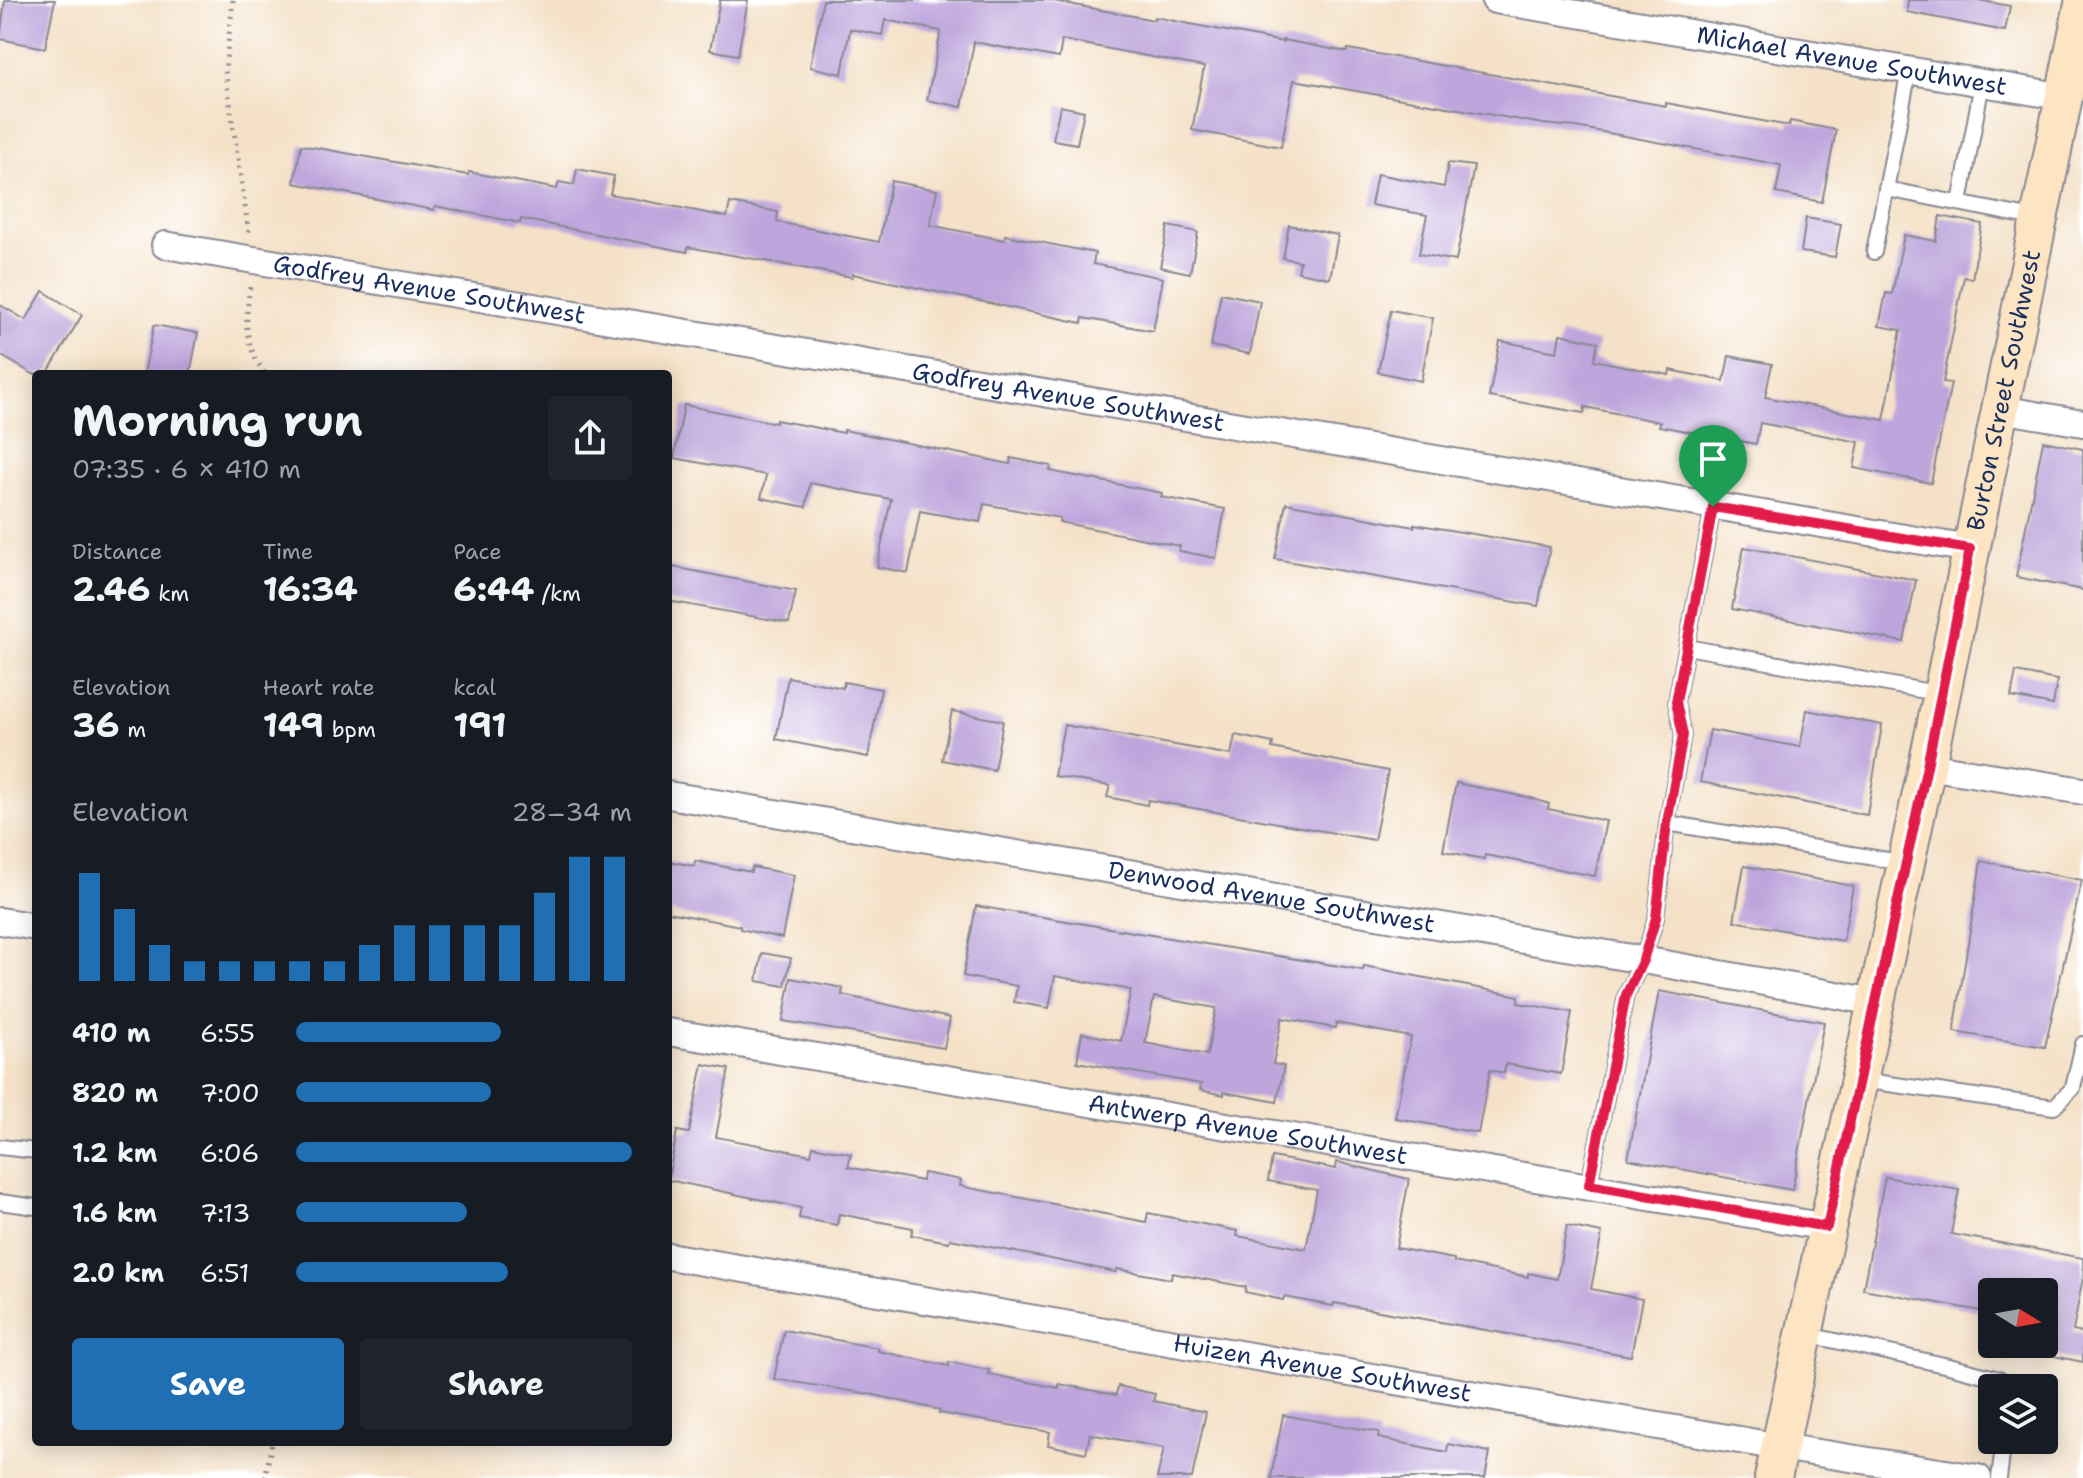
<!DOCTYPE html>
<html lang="en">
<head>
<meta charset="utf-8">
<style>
	:root { --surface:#171b24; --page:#20242c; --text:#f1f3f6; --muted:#9ea1a6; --accent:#1f6fb2 }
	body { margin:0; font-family:"Shantell Sans",sans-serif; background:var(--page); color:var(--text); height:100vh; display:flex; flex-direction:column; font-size:30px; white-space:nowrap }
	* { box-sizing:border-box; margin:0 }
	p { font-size:26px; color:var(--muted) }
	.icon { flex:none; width:44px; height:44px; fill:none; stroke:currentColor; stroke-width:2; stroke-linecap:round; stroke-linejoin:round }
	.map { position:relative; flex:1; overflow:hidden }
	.sheet { position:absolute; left:32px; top:370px; width:640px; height:1076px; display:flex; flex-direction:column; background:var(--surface); border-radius:8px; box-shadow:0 4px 20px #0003 }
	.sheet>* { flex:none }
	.needle { width:52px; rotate:101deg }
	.tools { position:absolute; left:1978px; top:1278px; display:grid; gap:16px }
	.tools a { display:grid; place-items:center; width:80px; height:80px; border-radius:8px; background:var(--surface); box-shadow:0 4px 20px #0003; font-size:40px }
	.pin { position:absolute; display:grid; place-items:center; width:68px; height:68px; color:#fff; margin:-82px -34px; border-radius:50% 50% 50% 0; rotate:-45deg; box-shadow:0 0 8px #0007 }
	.pin .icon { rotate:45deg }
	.round { display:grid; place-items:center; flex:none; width:84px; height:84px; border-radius:8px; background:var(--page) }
	.headline { display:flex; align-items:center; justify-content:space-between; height:136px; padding:0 40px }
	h1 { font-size:44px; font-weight:700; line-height:60px }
	.stats { display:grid; grid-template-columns:repeat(3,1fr); gap:12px; height:136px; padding:8px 40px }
	.stats div { display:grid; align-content:center }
	.stats b { font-size:34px; font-weight:700 }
	.stats small { font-size:22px; font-weight:400 }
	.stats p { font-size:22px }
	.chart { height:224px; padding:16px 40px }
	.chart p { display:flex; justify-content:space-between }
	.chart svg { width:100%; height:144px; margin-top:8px; stroke:var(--accent); stroke-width:6 }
	.primary-button { display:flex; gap:16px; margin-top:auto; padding:16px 40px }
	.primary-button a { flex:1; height:92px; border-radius:8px; background:var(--accent); color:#fff; font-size:32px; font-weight:700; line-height:92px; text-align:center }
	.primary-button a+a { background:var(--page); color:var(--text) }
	ul { padding:0 40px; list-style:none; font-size:26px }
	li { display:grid; grid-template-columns:128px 96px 1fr; align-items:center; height:60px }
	li i { height:20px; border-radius:10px; background:var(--accent) }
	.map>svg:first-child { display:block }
</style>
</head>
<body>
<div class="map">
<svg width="2083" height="1478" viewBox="0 0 2083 1478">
	<rect width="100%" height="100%" fill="#fff"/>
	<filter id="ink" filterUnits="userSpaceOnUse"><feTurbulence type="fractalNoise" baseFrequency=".0125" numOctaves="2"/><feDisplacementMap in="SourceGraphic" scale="16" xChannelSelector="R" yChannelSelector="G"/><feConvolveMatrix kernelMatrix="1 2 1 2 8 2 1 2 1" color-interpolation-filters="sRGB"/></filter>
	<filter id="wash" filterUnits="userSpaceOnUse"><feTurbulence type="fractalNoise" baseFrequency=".006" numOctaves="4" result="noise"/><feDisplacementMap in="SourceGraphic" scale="32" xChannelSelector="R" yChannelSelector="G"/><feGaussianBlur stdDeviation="1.8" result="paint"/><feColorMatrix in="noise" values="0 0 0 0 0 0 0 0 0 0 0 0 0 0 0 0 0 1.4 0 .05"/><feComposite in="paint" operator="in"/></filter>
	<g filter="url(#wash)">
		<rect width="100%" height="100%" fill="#f4e1c7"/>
		<g id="blocks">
			<g fill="#bea5dc" fill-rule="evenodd">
				<path d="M5,0H55L45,48L0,39Z"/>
				<path d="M720,0H748L738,55L710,50Z"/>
				<path d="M823,0H1048L1154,20V17L1283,42V40L1347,52L1348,49L1412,60L1666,106V103L1789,126L1790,121L1836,130L1822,202L1776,193L1781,165L1576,127L1543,124L1294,80L1281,147L1192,130L1204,67L1062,40L1059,58L974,42L962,107L927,100L941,31L885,20L882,35L850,29L842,74L810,67Z"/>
				<path d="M1908,0H1978L2010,6L2005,31L1907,12Z"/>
				<path d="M1060,106L1084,111L1077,144L1053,140Z"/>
				<path d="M301,145L468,175L469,172L557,189L559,182L574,185L577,169L614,176L610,194L727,217L730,203L778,212L777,222L879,242L891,181L937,190L930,225L1004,240L1005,235L1095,253L1093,264L1163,278L1153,331L1083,318L1082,323L853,274L852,277L688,247L687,252L521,219L520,223L435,206L434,210L294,183Z"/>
				<path d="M1448,163L1474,166L1456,261L1419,254L1427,215L1371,205L1377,174L1444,187Z"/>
				<path d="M1940,216L1982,224L1972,279L1964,277L1943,382L1951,383L1931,483L1854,468L1859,442L1760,423L1756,444L1659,426L1660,422L1585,407L1584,413L1489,397L1500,341L1557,352L1560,334L1598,342L1594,360L1669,375L1670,370L1724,381L1729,356L1772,364L1765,397L1884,420L1901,330L1879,326L1886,293L1892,294L1904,235L1936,241Z"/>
				<path d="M1806,218L1841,224L1835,257L1801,252Z"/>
				<path d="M1289,225L1338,235L1330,278L1298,272L1300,261L1283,258Z"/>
				<path d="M1168,226L1198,232L1190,273L1160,267Z"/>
				<path d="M43,291L82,315L47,374H33L0,355V305L26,320Z"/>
				<path d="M1221,293L1260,301L1250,354L1211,346Z"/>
				<path d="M1391,310L1433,318L1421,381L1378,372Z"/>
				<path d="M154,325L198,333L190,374H144Z"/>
				<path d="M684,405L776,423V420L844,433V430L1010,464L1011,458L1051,466L1050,471L1162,493L1161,497L1225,509L1216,558L1179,551L1180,546L1059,522L1060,518L984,504L980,522L920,511L908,573L877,567L891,499L810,483L806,507L761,498L766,475L674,458Z"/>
				<path d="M2043,441L2083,449V590L2016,577Z"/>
				<path d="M1286,503L1414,527V524L1550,547L1538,606L1275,559Z"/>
				<path d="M1744,547L1916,580L1904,642L1732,609Z"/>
				<path d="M668,566L796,591L789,623L668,601Z"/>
				<path d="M2016,672L2057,680L2053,705L2011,697Z"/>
				<path d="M788,677L843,688L844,682L881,689L868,757L776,739Z"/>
				<path d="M1807,710L1882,725L1867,815L1700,782L1710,730L1800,747Z"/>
				<path d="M952,711L1003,721L994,770L942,760Z"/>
				<path d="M1064,725L1231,755L1235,735L1273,743L1272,748L1388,771L1374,840L1148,800L1147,805L1107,797L1110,786L1054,776Z"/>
				<path d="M1456,783L1531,798L1549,804L1548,809L1606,821L1595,876L1485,855L1484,859L1443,851Z"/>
				<path d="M668,861L694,866L695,861L751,872L752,867L794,875L782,938L740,929V926L668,912Z"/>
				<path d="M1981,861L2082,880L2045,1047L1954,1032Z"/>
				<path d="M1744,866L1853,886L1843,941L1734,921Z"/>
				<path d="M976,906L1363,970L1364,966L1519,996L1518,1003L1572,1012L1561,1074L1506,1064L1504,1073L1490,1070L1478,1133L1395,1118L1411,1037L1336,1023L1335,1028L1282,1018L1273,1064L1284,1066L1277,1102L1224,1092V1095L1200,1090L1201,1084L1077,1062L1082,1033L1121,1041L1131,990L1055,976L1049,1008L1014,1002L1017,986L963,976ZM1154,997L1216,1008L1207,1055L1145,1043Z"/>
				<path d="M762,953L791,958L785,986L757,981Z"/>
				<path d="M791,978L843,988L842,995L950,1018L944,1048L783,1021Z"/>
				<path d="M1659,991L1824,1022L1792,1190L1628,1159Z"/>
				<path d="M703,1064L729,1069L716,1137L811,1155L813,1146L851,1154L848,1167L922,1181L923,1173L961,1180L960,1186L1146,1222L1148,1213L1238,1231L1237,1236L1306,1249L1317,1190L1268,1181L1272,1157L1336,1169L1337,1162L1409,1179L1396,1248L1454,1259V1262L1528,1277V1273L1557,1279L1567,1226L1602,1233L1591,1289L1642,1299L1631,1356L1334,1303L1333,1306L1284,1297L1283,1300L1245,1292L1246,1287L1172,1273L1171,1279L1117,1269L1116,1272L950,1239L949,1242L911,1235L913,1228L839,1214L837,1225L799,1218L801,1208L668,1180L677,1131L689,1133Z"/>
				<path d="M1885,1177L1959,1190L1951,1234L2083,1258V1277L2073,1331L2083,1333V1362L2044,1354V1292H1992V1313L1863,1289Z"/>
				<path d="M784,1330L878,1348V1351L949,1366V1362L989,1370L988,1374L1059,1388V1384L1116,1395L1118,1386L1155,1394L1153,1401L1206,1412L1192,1478H1157L1164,1448L1090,1434L1086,1453L1048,1445L1050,1432L939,1413L940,1410L870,1394L774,1379Z"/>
				<path d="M1283,1415L1379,1432L1378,1438L1447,1452L1448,1444L1490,1452L1485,1478H1271Z"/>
			</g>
		</g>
	</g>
	<g filter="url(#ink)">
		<use href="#blocks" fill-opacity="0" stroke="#888892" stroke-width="2"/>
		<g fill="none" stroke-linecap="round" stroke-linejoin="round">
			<defs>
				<g id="service">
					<path d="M1886,189L2039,219"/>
					<path d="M1960,203L1982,83"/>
					<path d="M1874,252L1909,70"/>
					<path d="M1687,647L1941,694"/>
					<path d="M1667,823L1905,863"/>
					<path d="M1860,1080L2054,1107L2073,1088L2083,1044"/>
					<path d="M0,1147L36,1151"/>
					<path d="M1589,1185L1626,995L1643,960L1656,918L1667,823L1683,735L1676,702L1713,507"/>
					<path d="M0,1202L36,1207"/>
					<path d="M1804,1334L1953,1367L1999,1379L2011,1388"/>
					<path d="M1999,1478L2004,1440"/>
				</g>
				<g id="minor">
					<path id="s1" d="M1495,0L2065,97"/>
					<path id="s2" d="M165,245L1970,549"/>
					<path d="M2000,409L2083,423"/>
					<path d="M1927,766L2083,791"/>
					<path id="s3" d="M668,795L1643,960L1875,1002"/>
					<path d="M0,921L36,927"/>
					<path id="s4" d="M668,1032L1827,1227"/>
					<path id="s5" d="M668,1256L1780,1447L1978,1478"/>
				</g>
				<g id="secondary">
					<path id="s6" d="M1773,1478L1927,766L2083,4"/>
				</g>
			</defs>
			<use href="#service" stroke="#888892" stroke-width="18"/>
			<use href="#minor" stroke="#888892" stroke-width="30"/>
			<use href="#secondary" stroke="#888892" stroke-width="40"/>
			<g stroke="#888892" stroke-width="5" stroke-dasharray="2 6" stroke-linecap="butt">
				<path d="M233,0L225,70L249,233"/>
				<path d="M250,287C245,323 243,342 265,374"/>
				<path d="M265,1478L272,1442"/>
			</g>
			<use href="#service" stroke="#fff" stroke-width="14"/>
			<use href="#minor" stroke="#fff" stroke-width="26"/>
			<use href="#secondary" stroke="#fde5c4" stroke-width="36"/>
		</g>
	</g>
	<g fill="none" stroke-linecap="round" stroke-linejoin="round" filter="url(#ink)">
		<defs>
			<path id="route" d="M1713,507L1970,549L1927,766L1827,1227L1589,1185L1626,995L1643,960L1656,918L1667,823L1683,735L1676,702Z"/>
		</defs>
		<use href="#route" stroke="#fff" stroke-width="16"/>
		<use href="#route" stroke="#e11d48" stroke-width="10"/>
	</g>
	<g text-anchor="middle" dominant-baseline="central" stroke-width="8" stroke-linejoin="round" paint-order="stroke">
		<g font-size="24" fill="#1b2f5e" stroke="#fff">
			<text stroke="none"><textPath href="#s1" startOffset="362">Michael Avenue Southwest</textPath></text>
			<text stroke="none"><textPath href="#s2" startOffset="268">Godfrey Avenue Southwest</textPath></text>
			<text stroke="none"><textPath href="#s6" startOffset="1112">Burton Street Southwest</textPath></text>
			<text stroke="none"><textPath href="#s2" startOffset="916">Godfrey Avenue Southwest</textPath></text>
			<text stroke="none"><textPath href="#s3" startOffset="612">Denwood Avenue Southwest</textPath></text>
			<text stroke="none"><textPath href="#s4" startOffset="588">Antwerp Avenue Southwest</textPath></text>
			<text stroke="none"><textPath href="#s5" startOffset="664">Huizen Avenue Southwest</textPath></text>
		</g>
	</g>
</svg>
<div class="tools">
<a><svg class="needle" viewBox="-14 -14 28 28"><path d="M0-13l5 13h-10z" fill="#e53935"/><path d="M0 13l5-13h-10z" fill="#9ea1a6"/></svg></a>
<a><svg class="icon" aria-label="layers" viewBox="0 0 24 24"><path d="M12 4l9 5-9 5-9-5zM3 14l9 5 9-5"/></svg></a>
</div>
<div class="pin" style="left:1713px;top:507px;background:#1e9e55"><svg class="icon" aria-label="arrive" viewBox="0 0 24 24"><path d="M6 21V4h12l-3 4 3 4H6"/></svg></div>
<section class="sheet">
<div class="headline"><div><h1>Morning run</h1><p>07:35 · 6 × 410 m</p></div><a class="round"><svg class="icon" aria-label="share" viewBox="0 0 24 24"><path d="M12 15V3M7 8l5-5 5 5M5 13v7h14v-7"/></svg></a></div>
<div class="stats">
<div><p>Distance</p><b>2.46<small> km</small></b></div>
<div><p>Time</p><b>16:34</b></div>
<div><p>Pace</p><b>6:44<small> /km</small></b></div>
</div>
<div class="stats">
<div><p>Elevation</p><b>36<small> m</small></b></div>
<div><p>Heart rate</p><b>149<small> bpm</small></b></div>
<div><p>kcal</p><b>191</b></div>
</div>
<div class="chart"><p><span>Elevation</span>28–34 m</p>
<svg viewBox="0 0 160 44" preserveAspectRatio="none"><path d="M5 44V11M15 44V22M25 44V33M35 44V38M45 44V38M55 44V38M65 44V38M75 44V38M85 44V33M95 44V27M105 44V27M115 44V27M125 44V27M135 44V17M145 44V6M155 44V6"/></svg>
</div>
<ul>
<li><b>410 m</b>6:55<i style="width:61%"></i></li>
<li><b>820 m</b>7:00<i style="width:58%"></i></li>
<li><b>1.2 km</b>6:06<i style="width:100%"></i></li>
<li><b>1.6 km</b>7:13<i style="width:51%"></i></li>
<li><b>2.0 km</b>6:51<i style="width:63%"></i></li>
</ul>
<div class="primary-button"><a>Save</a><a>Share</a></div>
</section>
</div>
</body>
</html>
